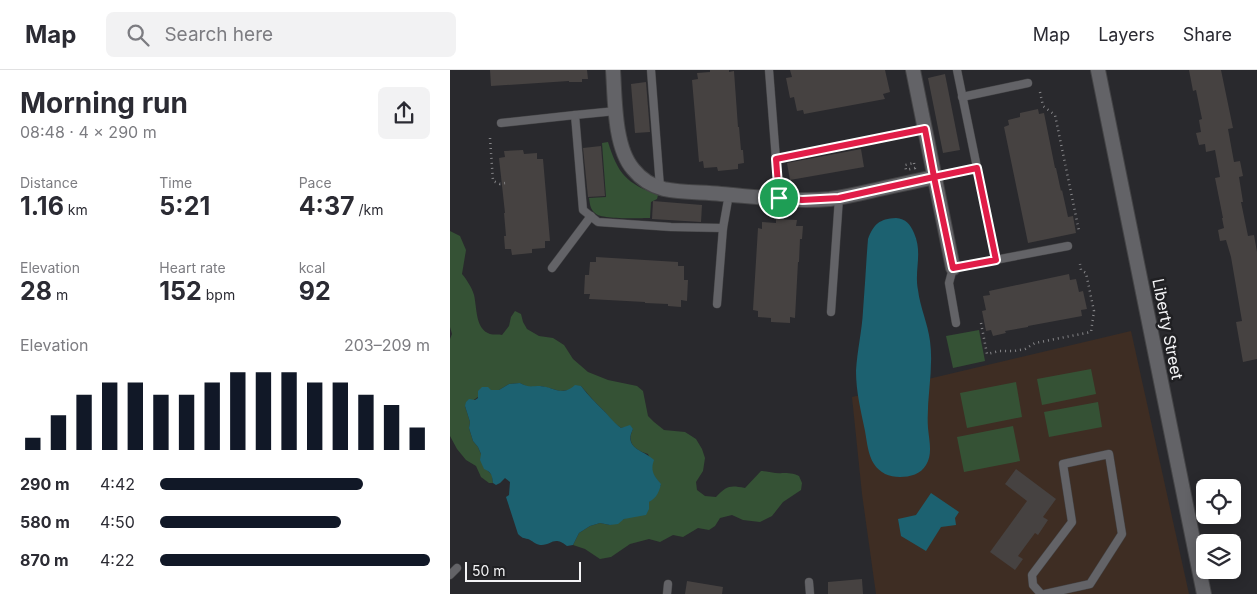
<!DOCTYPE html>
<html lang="en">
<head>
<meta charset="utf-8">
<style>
	:root { --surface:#fff; --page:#f2f2f3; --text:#2b2b33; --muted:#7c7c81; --line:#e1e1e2; --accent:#111827 }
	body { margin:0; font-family:Inter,sans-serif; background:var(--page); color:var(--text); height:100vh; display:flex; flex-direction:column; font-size:19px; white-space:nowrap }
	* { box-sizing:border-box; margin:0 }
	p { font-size:16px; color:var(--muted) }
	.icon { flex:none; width:28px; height:28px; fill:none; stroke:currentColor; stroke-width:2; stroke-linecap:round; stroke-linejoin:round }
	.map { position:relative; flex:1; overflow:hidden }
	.sheet { display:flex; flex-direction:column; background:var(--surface); width:450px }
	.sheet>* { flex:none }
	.buttons { position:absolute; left:746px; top:409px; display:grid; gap:10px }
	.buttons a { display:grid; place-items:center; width:45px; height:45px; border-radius:8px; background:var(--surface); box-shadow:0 2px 12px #0003; font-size:25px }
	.scale { position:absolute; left:15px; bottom:12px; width:116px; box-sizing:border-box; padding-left:5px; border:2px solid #f3f3f5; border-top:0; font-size:14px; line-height:18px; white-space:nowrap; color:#f3f3f5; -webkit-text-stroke:4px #202023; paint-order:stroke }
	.pin { position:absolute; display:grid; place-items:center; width:42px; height:42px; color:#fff; margin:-21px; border:2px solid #fff; border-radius:50%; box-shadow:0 1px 5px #0007 }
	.round { display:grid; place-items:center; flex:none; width:52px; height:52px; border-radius:8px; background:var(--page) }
	.overview { display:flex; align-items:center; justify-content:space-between; height:85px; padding:0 20px }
	h1 { font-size:28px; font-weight:700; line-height:38px }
	.metrics { display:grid; grid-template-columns:repeat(3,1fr); gap:8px; height:85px; padding:5px 20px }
	.metrics div { display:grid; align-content:center }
	.metrics b { font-size:25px; font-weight:700 }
	.metrics small { font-size:14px; font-weight:400 }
	.metrics p { font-size:14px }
	.chart { height:140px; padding:10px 20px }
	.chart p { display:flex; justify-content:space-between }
	.chart svg { width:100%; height:90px; margin-top:5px; stroke:var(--accent); stroke-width:6 }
	ul { padding:0 20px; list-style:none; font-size:16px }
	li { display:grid; grid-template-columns:80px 60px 1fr; align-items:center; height:38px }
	li i { height:12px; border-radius:6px; background:var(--accent) }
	header { display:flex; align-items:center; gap:30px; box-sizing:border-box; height:70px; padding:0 25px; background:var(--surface); border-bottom:1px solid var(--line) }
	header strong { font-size:24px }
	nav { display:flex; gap:28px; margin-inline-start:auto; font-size:18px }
	.search { width:350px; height:45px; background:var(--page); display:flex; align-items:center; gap:12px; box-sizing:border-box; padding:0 18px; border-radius:8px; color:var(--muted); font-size:19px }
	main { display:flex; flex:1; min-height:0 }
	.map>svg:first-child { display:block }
</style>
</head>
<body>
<header>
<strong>Map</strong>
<div class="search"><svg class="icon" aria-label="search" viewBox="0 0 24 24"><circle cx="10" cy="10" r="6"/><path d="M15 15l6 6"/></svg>Search here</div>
<nav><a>Map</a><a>Layers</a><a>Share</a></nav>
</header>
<main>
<section class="sheet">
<div class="overview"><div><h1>Morning run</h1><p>08:48 · 4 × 290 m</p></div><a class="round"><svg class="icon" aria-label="share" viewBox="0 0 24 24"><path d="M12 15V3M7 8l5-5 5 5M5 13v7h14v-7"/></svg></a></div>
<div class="metrics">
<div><p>Distance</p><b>1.16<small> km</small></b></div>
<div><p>Time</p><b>5:21</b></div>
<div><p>Pace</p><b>4:37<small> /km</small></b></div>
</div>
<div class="metrics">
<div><p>Elevation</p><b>28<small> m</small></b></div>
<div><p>Heart rate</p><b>152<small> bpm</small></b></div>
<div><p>kcal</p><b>92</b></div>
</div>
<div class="chart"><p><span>Elevation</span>203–209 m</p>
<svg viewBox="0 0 160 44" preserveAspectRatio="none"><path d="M5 44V38M15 44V27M25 44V17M35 44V11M45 44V11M55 44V17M65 44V17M75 44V11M85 44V6M95 44V6M105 44V6M115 44V11M125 44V11M135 44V17M145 44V22M155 44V33"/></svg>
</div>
<ul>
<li><b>290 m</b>4:42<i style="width:75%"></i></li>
<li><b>580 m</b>4:50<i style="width:67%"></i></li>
<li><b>870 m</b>4:22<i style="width:100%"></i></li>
</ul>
</section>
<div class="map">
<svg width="807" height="524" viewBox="0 0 807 524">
	<rect width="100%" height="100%" fill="#29292d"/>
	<path fill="#3e2d23" d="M681,261L739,524H426L412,424L402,327Z"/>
	<g fill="#355235">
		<path d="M158,72C168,104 176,113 208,125L207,129L201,132L200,148C189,148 151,150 145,143C140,139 140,134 139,128L156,127L152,73Z"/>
		<path d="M0,161L10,166L16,180L12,204C17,210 22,218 24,225C27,237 25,259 40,264C43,265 49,264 52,265L59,256L61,247L65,241L71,244L73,252L77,259L89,266L103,268L114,275L123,289L138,302L158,310L187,316L193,321L198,346L204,352L214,360L235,362L246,369L252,379L255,388L253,401L246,412L247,420L255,426L266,427C277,416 279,415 295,418L311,401C318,401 326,404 332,403C339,403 343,403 349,406L352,413L351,420L333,432L322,446L310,452L293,450L282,445L270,448L265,456L259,460L248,458L233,467L223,465L210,472L199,469L180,474L161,487L150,489L135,479L123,475L129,463L140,456L150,453L160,455L174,449L199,432L211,415L202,403V395L198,384C185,380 176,373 183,359L177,357L171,358L163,352L155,342L144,331L131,316L119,320L110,321L91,316L80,318L70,313L59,314L49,320L28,321V327L15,336L20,352L19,358L23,371L28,377L38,401L42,405L43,413H39L31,407L26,396L16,390L7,379L0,366V269L2,264L0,257Z"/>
		<path d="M529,260L535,291L503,298L496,266Z"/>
		<path d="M641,299L646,324L592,335L587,309Z"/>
		<path d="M566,312L572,347L517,358L510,323Z"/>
		<path d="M648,332L652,357L599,367L594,342Z"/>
		<path d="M563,356L570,391L514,402L507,367Z"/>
	</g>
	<g fill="#1c6170">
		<path d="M446,148C456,149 460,154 464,163C473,183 464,200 468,220C470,237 478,254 480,271C484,300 476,329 478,358C479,370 483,384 476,395C471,404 460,407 450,407C439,407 430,403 424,394C418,385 417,372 415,361C411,341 406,322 406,301C407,281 412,261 413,241C415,217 416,193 418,169C424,154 429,149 446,148Z"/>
		<path d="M70,313C80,318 80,316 90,316C104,317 112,327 125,315L131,316C138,325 145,332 153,340C160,347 164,353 171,358L180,355L183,359C173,379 194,380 204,390C200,401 204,406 211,414C209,423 206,428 199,432V439L196,445L174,449L168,454L160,455L150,453L140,456L129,463L123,475L117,476C103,465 102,476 90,475C85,474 83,471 78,469C73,468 72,468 68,464L56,427L59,425L60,412L55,408L50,413L46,415L43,413C42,406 42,402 34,399L30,390L31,384L28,377L23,371L19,358L20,352L15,336L16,332L19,329L25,330L28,328V321L32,317H38L41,320H49L59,314Z"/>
		<path d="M481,423L509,442L505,448L506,455L491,457L476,481L451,466L448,449L466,445Z"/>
	</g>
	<g fill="#464241">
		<path d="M40,0H137L138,9H132V12H119V11L41,16Z"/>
		<path d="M260,0H279V2L284,1L288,57H289L291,80H293L294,93L288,94V99L268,101L267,97L254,98L253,91L249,92L242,10L248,9L247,3L260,2Z"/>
		<path d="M340,0H435L440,22L433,24L435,29L354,44L353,40L347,41L344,27L340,28L336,8L342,7Z"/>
		<path d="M739,0H771L783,58L778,59L784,92L790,91L793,106L789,107L793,132H791L798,166L804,165L807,182V289L793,292L786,252L792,251L781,187L776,170L770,171L768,160L774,158L772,148H773L765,108L770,107L765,80L756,82L755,74L749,75L746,63L751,62L749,50L752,49L746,20L743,21Z"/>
		<path d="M495,4L510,80L493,83L478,8Z"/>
		<path d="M196,12L200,62L185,63L181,14Z"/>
		<path d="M588,39L589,44L594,43L605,98H606L611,121L612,120L618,147L623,146L626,163L578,173L554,57L559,55L558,50L570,47V43Z"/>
		<path d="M151,76L155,126L138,127L133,78Z"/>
		<path d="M411,79L414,97L340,110L337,93Z"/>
		<path d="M73,80L74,84L87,83V89H93L100,171H95V178L82,179V183L62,185L61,179H55L54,166H56L54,143H55L49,88L55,87L54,81Z"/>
		<path d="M203,131L252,135L251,152L202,149Z"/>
		<path d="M326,149L347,150L346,156H353L352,169H350L349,192H348L345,248L340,247V253L321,252V248L308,247V241L303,240L308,158L312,159V152L326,153Z"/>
		<path d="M146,187L228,192V196H234V210H238L237,231L231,230V237L218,236V234L195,233V232L139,229L140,224H134L135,205H139L140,192H146Z"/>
		<path d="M619,204L620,210L626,209L629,222L633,221L637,239L631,240L632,246L578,256V257L555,261L556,263L543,266L541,260L536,261L532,241L536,240L533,226L540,225L539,221Z"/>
		<path d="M566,399L606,429L593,447L598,450L588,465L585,463L568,486L573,489L565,500L540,482L577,431L555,414Z"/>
		<path d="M412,509L413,524H378V512Z"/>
		<path d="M237,511L273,517L272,524H235Z"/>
	</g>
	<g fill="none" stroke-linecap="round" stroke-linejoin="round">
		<defs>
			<g id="service">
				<path d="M201,0L210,117"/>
				<path d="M319,0L329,128"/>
				<path d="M507,0L546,190"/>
				<path d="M512,27L578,13"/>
				<path d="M166,41L125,45L133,140L148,152L221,157L273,158L279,124"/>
				<path d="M51,53L125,45"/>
				<path d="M326,89L475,59"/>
				<path d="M484,107L527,98"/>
				<path d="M102,198L141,146"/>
				<path d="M267,234L273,158"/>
				<path d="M381,242L389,128"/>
				<path d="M506,253L499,213L503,198L618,176"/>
				<path d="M0,505L7,498"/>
				<path d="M359,512L360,524"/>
				<path d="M217,524L218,514"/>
				<path d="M591,524L583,515L582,505L622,452L613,394L659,384L672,464L640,514L595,524"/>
			</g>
			<g id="minor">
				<path d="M163,0C165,28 164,77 183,99C191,109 202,116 214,119C232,123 252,122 271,124C307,127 344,132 380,129C394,127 408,124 421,121C442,116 463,112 484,107"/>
				<path d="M463,0L503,198"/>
			</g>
			<path id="tertiary" d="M648,0L754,524"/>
		</defs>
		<use href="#service" stroke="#444446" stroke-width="9"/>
		<use href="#minor" stroke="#444446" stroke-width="16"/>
		<use href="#tertiary" stroke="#444446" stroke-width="16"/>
		<g stroke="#858588" stroke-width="2.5" stroke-dasharray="1 4" stroke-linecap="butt">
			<path d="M590,22L593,36L605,45L629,161"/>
			<path d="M40,68L43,111L50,114L55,113"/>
			<path d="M464,93L465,98L456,100L455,95Z"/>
			<path d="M531,253L537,284L549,281H564L575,279L585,273L641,262L644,241L636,203L631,200L630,194"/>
		</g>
		<use href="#service" stroke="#636367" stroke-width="8"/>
		<use href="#minor" stroke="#636367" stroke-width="14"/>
		<use href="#tertiary" stroke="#636367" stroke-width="14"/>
	</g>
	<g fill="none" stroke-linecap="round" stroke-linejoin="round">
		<defs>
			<path id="route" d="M329,128L352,130L389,128L484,107L503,198L546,190L527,98L484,107L475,59L326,89L329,128"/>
		</defs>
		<use href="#route" stroke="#fff" stroke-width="10"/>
		<use href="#route" stroke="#e11d48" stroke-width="6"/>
	</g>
	<g text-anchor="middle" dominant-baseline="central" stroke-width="5" stroke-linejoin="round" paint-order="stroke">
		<g font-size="16" fill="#f3f3f5" stroke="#202023">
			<text transform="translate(718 259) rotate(79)">Liberty Street</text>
		</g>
	</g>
</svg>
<div class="buttons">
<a><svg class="icon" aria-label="locate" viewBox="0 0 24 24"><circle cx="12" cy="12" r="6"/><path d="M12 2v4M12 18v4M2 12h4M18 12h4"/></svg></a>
<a><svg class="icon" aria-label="layers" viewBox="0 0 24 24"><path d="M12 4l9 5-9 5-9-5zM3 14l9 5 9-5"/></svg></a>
</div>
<div class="scale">50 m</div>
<div class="pin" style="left:329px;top:128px;background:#1e9e55"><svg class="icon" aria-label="arrive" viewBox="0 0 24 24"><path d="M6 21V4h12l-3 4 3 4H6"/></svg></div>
</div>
</main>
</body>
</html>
